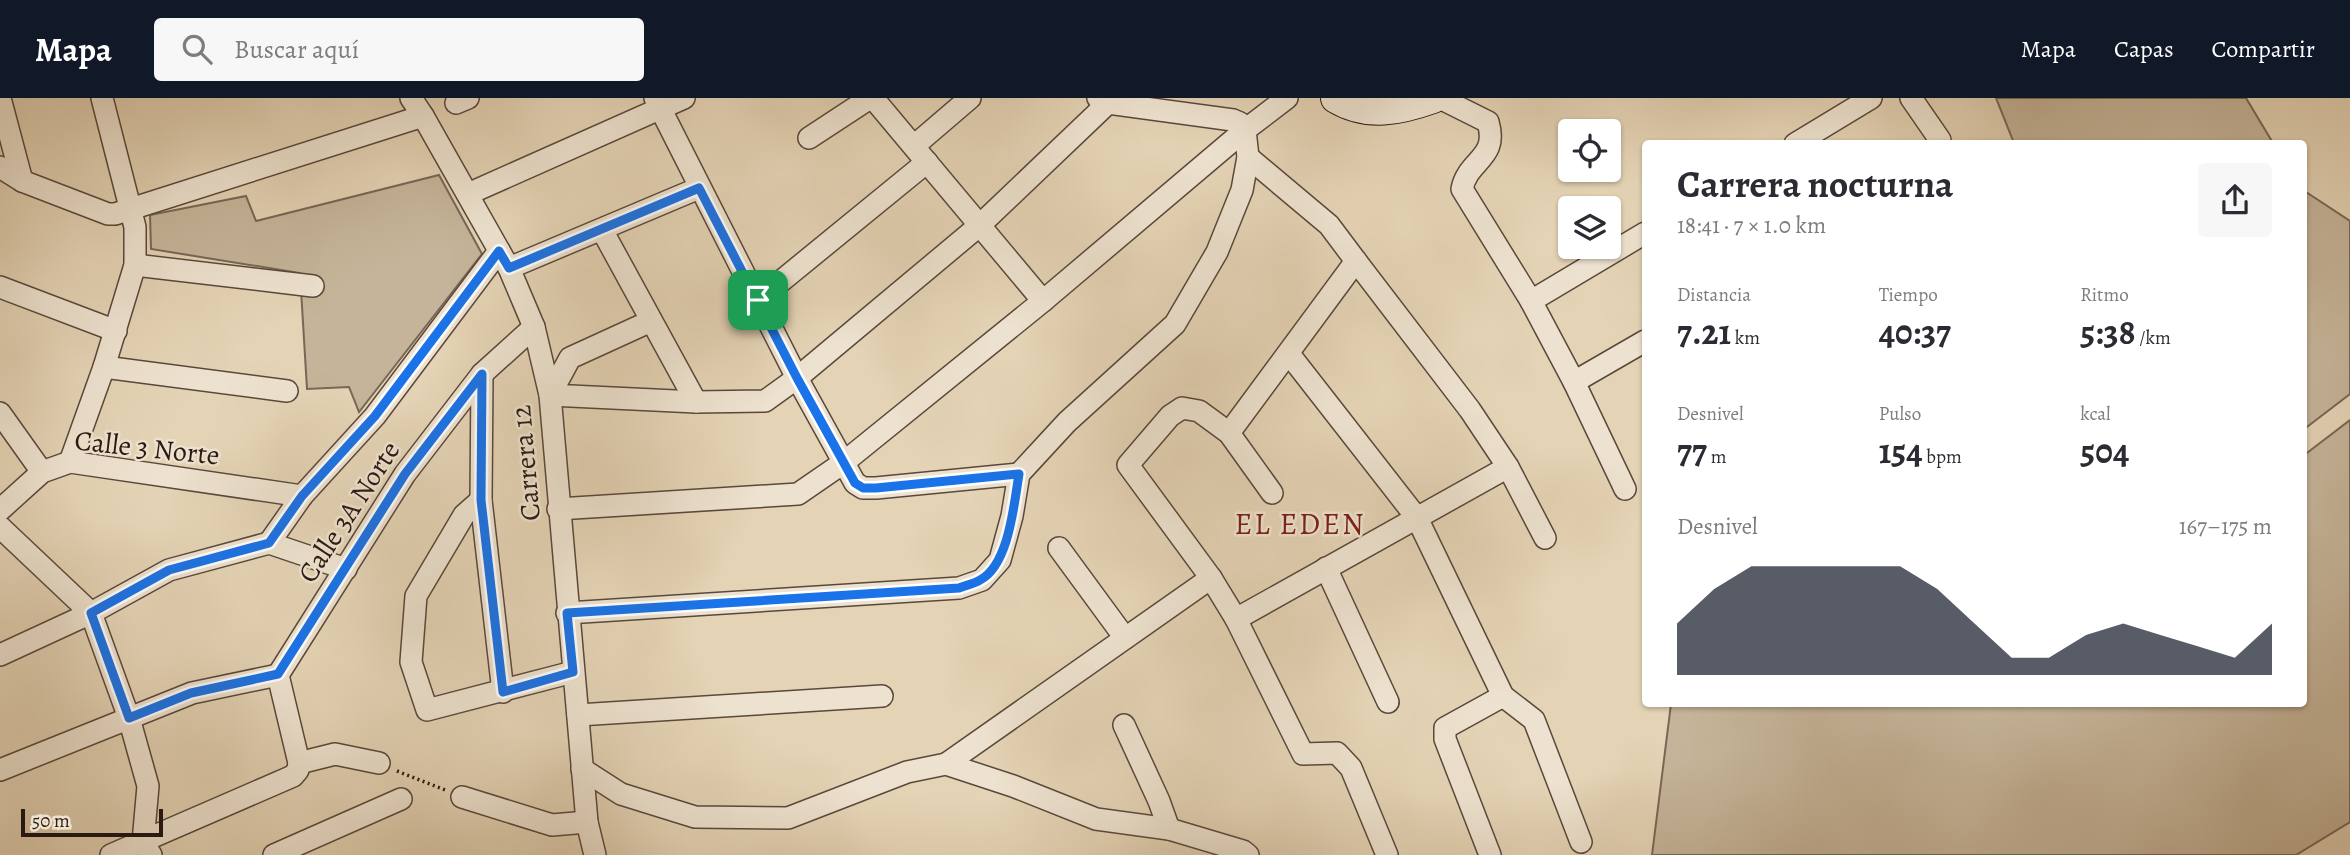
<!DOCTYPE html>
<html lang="es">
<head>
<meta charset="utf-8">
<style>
	:root { --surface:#fff; --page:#f7f7f7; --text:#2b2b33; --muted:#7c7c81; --accent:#111827 }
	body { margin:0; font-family:Alegreya,serif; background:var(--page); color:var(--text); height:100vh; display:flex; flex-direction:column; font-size:26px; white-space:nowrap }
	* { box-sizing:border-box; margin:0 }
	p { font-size:23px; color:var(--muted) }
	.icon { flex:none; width:38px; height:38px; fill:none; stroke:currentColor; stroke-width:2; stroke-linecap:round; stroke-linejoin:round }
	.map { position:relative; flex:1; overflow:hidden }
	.side { position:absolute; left:1642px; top:42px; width:665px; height:567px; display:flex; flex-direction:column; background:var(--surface); border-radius:7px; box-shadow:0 2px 5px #0004 }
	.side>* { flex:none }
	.buttons { position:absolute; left:1558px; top:21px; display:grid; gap:14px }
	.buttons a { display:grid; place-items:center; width:63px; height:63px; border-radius:7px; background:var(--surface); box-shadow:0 2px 5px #0004; font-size:35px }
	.scale { position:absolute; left:21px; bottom:18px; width:142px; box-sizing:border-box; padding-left:7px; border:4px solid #2b1a12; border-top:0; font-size:19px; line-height:24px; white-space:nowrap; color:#2b1a12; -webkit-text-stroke:5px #ede2cf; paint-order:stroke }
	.pin { position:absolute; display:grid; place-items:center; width:60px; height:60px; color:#fff; margin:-30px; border-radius:14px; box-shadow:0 4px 10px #0006 }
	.round { display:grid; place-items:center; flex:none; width:74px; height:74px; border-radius:7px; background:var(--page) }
	.headline { display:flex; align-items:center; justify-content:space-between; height:119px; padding:0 35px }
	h1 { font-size:38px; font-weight:600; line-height:52px }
	.metrics { display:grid; grid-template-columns:repeat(3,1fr); gap:10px; height:119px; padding:7px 35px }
	.metrics div { display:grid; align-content:center }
	.metrics b { font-size:35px; font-weight:600 }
	.metrics small { font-size:19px; font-weight:400 }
	.metrics p { font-size:19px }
	.chart { height:196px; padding:14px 35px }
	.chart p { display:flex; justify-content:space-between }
	.chart svg { width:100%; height:126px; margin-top:7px; fill:var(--accent); opacity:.7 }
	header { display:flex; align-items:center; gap:42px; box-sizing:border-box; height:98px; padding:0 35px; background:var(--accent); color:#fff }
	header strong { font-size:33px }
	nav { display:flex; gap:38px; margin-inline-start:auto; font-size:24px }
	.search { width:490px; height:63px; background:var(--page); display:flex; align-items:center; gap:18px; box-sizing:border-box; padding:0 24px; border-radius:7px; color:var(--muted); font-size:26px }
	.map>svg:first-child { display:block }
</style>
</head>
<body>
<header>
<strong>Mapa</strong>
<div class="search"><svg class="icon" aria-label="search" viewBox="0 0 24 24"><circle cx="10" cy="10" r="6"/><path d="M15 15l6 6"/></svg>Buscar aquí</div>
<nav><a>Mapa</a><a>Capas</a><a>Compartir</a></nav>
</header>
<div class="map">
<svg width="2350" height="757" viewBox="0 0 2350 757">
	<rect width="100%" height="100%" fill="#e4d3b5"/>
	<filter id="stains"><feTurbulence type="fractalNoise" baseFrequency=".00286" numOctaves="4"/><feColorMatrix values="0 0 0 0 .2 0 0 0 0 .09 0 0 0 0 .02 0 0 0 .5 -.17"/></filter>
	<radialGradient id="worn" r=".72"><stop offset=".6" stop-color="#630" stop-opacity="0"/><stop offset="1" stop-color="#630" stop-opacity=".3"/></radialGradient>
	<g fill="#c5b499" stroke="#786756" stroke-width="2">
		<path d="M1996,0H2246L2273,45H2014Z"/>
		<path d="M439,77L482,156L359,314L349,289L307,291L300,175L151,151L150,117L246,98L256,123Z"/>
		<path d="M2303,92L2350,123V296L2303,332Z"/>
		<path d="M2350,322V724L2296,757H1652L1671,606H2303V358Z"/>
	</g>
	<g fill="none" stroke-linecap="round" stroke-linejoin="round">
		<defs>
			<g id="street">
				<path d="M0,0L22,83"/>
				<path d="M411,0L423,18L509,170L534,229L550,297L587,724L595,757"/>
				<path d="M655,0L797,280L855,385L863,390H876L1019,376"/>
				<path d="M873,0L1043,203"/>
				<path d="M1440,0L1488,24C1499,61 1468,61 1462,91L1531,203L1574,284L1625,391"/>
				<path d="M1911,0L1940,42V46"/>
				<path d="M456,5L468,0"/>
				<path d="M809,40L870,0"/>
				<path d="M1795,46L1871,0"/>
				<path d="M914,48L970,0"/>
				<path d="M1248,59L1329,127L1356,163L1470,312L1508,369L1545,440"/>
				<path d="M0,69L22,83L108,116H115L423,18"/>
				<path d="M468,96L684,0"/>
				<path d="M602,132L696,304"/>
				<path d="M135,167L313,188"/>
				<path d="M509,170L699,90"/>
				<path d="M0,189L116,233"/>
				<path d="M758,202L927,64"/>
				<path d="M1531,203L1645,135"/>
				<path d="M651,223L570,260L550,297L696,304L765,303L797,280L980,127L1108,5"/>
				<path d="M1289,256L1417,420L1503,598L1534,622L1581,744"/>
				<path d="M104,269L287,293"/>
				<path d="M482,276L481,402L503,594"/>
				<path d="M1574,284L1645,243"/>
				<path d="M0,315L42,374"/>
				<path d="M1229,335L1356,163"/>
				<path d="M70,364L104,269L135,167V129L102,0"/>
				<path d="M1272,395L1229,335L1199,313L1182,310L1170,318L1128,367L1211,480L1236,521L1303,656L1337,655L1351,670L1387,757"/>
				<path d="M481,402L464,417L416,498L411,564L427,612L573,574"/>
				<path d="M558,411L798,396L843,365L1043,203L1245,32L1287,0"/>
				<path d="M0,412L42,374L70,364L302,398"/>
				<path d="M0,429L91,515L129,620L148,688L143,744L151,757"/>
				<path d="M269,445L302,398L375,318L499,153"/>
				<path d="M1059,450L1125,540"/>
				<path d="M1326,470L1388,604"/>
				<path d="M567,515L959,490L982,482L1000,462L1012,418L1019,376L1067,324L1175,226L1217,154L1242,92L1248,59L1245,32L1240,25L1233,22L1108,5L1098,0"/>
				<path d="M1236,521L1508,369"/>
				<path d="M0,557L91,515L169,472L269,445L346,471"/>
				<path d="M278,577L405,376L482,276L534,229"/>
				<path d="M278,577L299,665"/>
				<path d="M578,617L882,598"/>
				<path d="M1124,627L1159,703L1169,731"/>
				<path d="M299,665L335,656L379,665"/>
				<path d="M946,666L1211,480"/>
				<path d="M582,671L621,696L695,719L788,720L907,674L946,666L1013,688L1096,721L1169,731L1243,753L1248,757"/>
				<path d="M0,672L192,595L278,577"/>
				<path d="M462,699L552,727L587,724"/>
				<path d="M111,757L293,678L298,672L299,665"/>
				<path d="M274,757L401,701"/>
				<path d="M1490,757L1445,641V630L1503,598"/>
			</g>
			<path id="secondary" d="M1336,0C1368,19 1399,12 1433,0"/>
		</defs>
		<use href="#street" stroke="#59483b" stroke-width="24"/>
		<use href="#secondary" stroke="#2b1a12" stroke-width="32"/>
		<path stroke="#2b1a12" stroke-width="3.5" stroke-dasharray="2 3.5" stroke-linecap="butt" d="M397,673L445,692"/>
		<use href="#street" stroke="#ede2cf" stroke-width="21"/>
		<use href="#secondary" stroke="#ede2cf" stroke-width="30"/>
	</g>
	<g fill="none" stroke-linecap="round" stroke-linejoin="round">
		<defs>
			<path id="route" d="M699,90L797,280L855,385L863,390H876L1019,376C1014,406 1009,467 980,482C974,486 966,487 959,490L567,515L573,574L503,594L481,402L482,276L405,376L278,576L191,595L129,620L91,515L169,472L269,445L302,398L375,318L499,153L509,170Z"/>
		</defs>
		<use href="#route" stroke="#fff" stroke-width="14"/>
		<use href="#route" stroke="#1a73e8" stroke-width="9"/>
	</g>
	<g text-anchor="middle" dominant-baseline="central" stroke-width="5" stroke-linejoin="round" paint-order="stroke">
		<g font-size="28" fill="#2b1a12" stroke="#ede2cf">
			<text transform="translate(147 350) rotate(6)">Calle 3 Norte</text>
			<text transform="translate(526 365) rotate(-95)">Carrera 12</text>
			<text transform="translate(349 414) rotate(-57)">Calle 3A Norte</text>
		</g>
		<g font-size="30" letter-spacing="2" fill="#7a1f14" stroke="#ede2cf">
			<text x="1300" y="426">EL EDEN</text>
		</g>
	</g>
	<rect width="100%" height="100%" filter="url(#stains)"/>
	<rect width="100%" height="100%" fill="url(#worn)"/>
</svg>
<div class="buttons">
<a><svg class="icon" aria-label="locate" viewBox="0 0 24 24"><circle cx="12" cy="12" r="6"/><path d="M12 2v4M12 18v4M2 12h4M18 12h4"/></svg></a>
<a><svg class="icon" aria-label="layers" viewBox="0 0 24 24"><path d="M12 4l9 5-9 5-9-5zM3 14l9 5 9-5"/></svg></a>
</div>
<div class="scale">50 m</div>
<div class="pin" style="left:758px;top:202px;background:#1e9e55"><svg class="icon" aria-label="arrive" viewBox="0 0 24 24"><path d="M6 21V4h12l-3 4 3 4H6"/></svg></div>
<section class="side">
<div class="headline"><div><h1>Carrera nocturna</h1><p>18:41 · 7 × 1.0 km</p></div><a class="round"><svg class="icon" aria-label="share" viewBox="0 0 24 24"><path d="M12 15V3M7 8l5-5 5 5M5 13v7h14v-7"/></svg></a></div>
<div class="metrics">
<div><p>Distancia</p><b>7.21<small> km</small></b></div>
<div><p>Tiempo</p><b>40:37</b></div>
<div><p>Ritmo</p><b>5:38<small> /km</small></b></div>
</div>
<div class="metrics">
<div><p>Desnivel</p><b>77<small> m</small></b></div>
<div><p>Pulso</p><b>154<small> bpm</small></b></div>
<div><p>kcal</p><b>504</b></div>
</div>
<div class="chart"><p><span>Desnivel</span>167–175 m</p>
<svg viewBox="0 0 160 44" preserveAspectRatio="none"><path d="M0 44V26L10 14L20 6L30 6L40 6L50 6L60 6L70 14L80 26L90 38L100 38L110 30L120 26L130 30L140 34L150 38L160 26V44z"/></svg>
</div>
</section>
</div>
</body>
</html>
